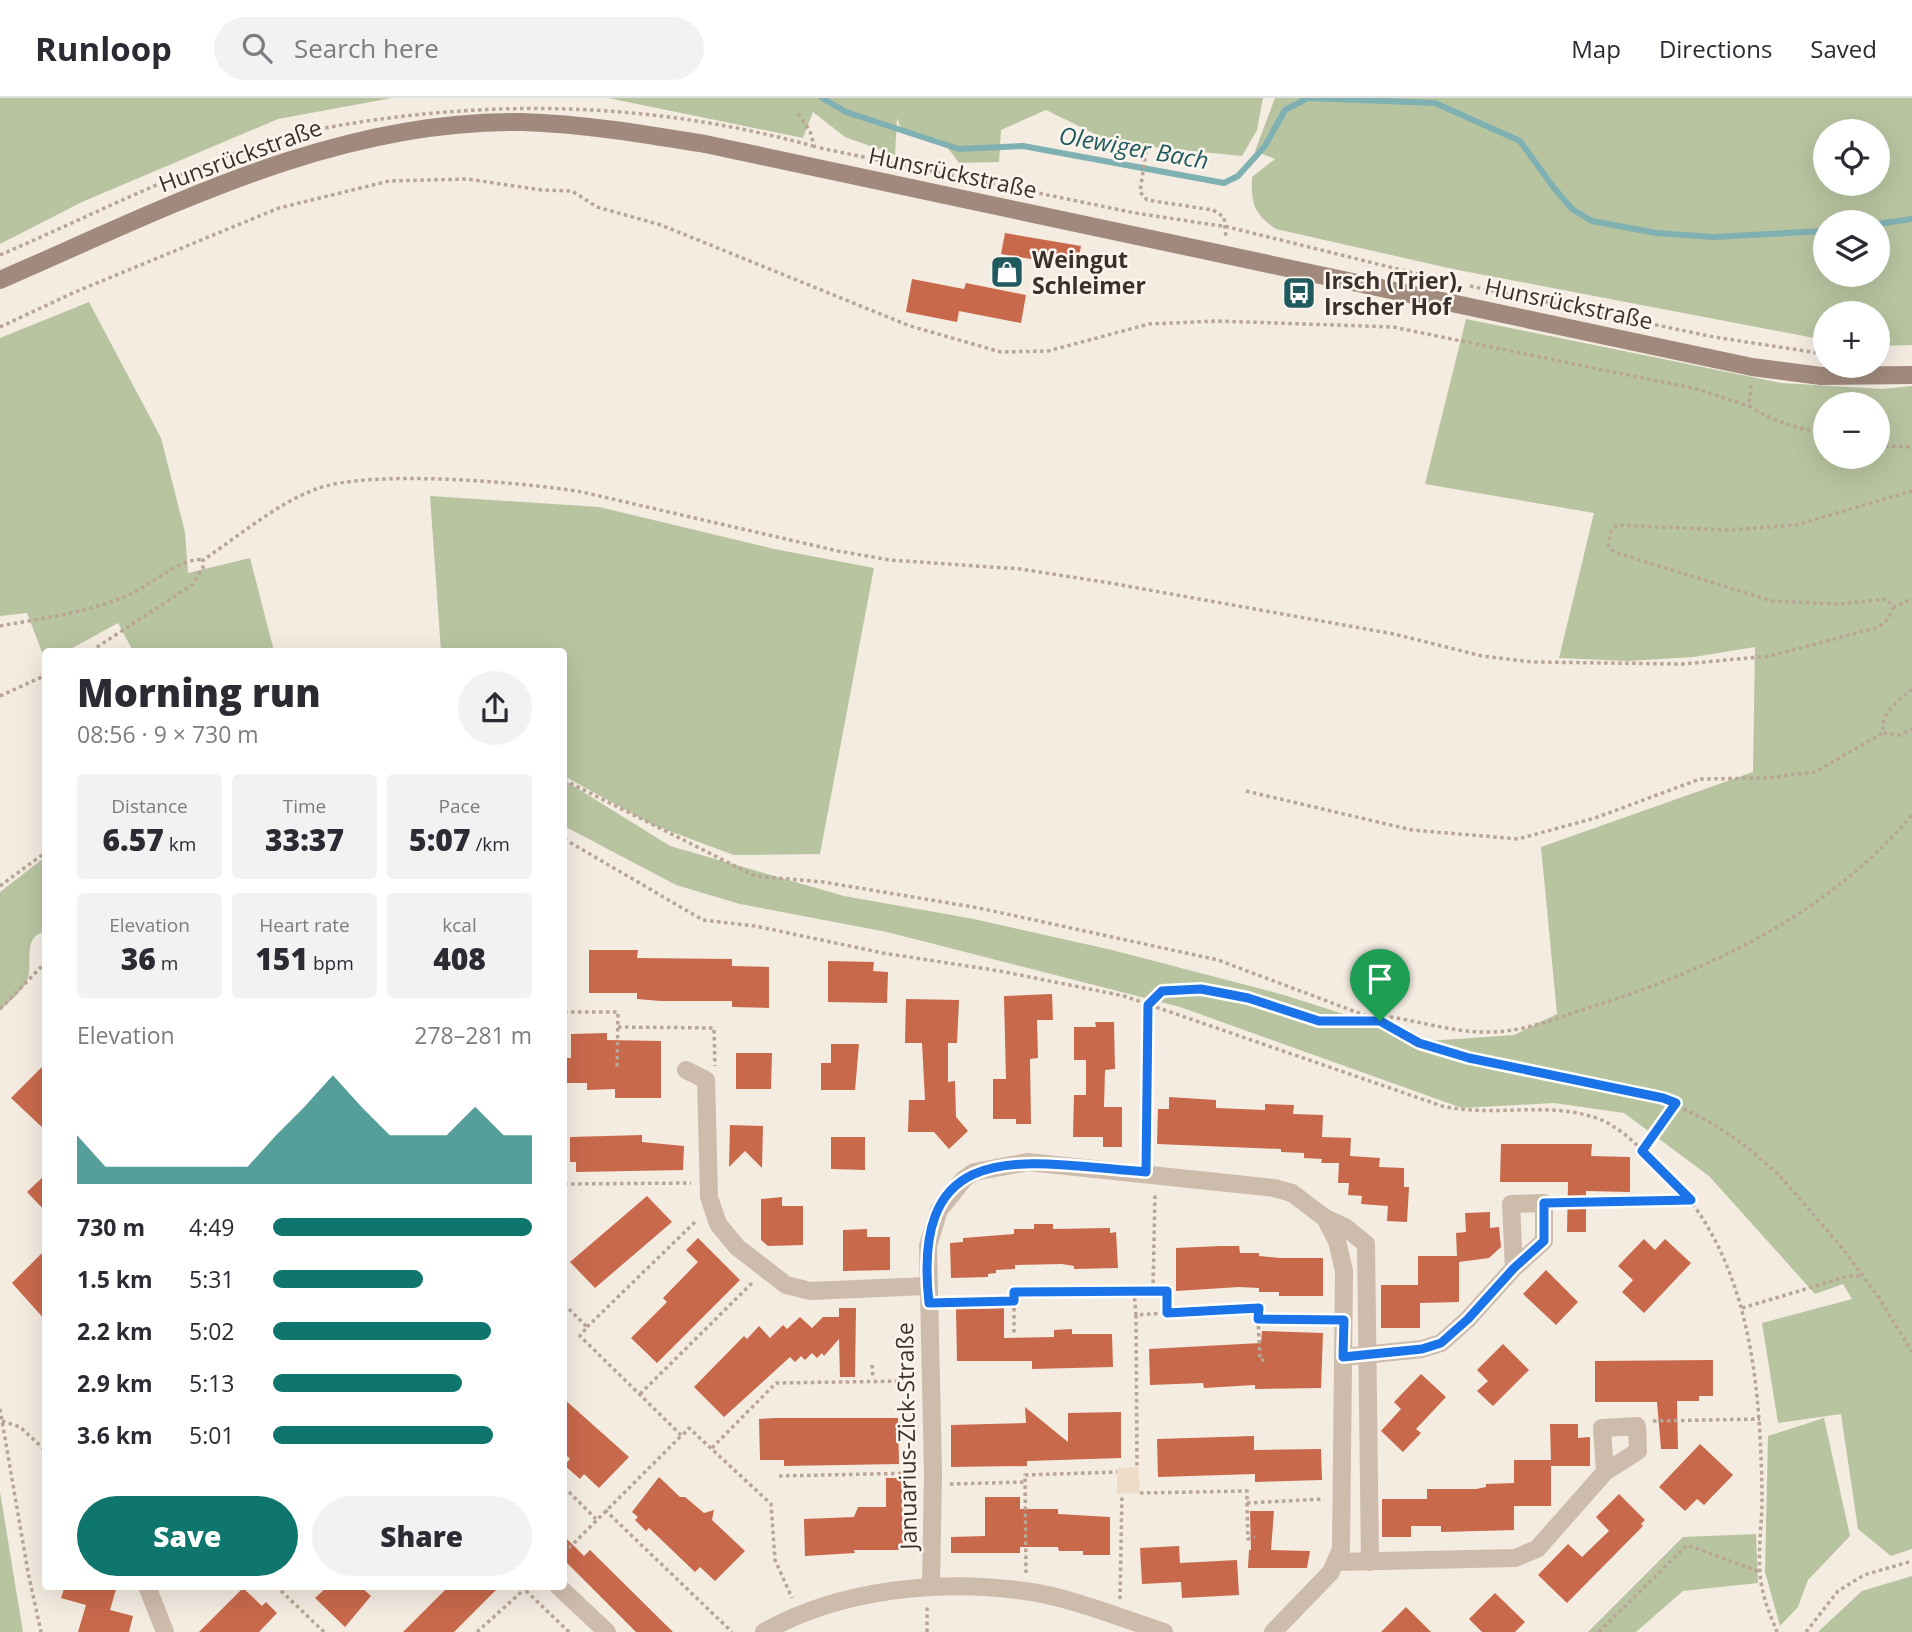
<!DOCTYPE html>
<html lang="en">
<head>
<meta charset="utf-8">
<style>
	:root { --surface:#fff; --page:#f2f2f3; --text:#2b2b33; --muted:#7c7c81; --line:#e1e1e2; --accent:#0f766e }
	body { margin:0; font-family:"Open Sans",sans-serif; background:var(--page); color:var(--text); height:100vh; display:flex; flex-direction:column; font-size:26px; white-space:nowrap }
	* { box-sizing:border-box; margin:0 }
	p { font-size:23px; color:var(--muted) }
	.icon { flex:none; width:38px; height:38px; fill:none; stroke:currentColor; stroke-width:2; stroke-linecap:round; stroke-linejoin:round }
	.map { position:relative; flex:1; overflow:hidden }
	.panel { position:absolute; left:42px; top:550px; width:525px; height:942px; display:flex; flex-direction:column; background:var(--surface); border-radius:7px; box-shadow:0 7px 28px #0002 }
	.panel>* { flex:none }
	.controls { position:absolute; left:1813px; top:21px; display:grid; gap:14px }
	.controls a { display:grid; place-items:center; width:77px; height:77px; border-radius:50%; background:var(--surface); box-shadow:0 7px 28px #0002; font-size:35px }
	.pin { position:absolute; display:grid; place-items:center; width:60px; height:60px; color:#fff; margin:-72px -30px; border-radius:50% 50% 50% 0; rotate:-45deg; box-shadow:0 0 7px #0007 }
	.pin .icon { rotate:45deg }
	.round { display:grid; place-items:center; flex:none; width:74px; height:74px; border-radius:37px; background:var(--page) }
	.headline { display:flex; align-items:center; justify-content:space-between; height:119px; padding:0 35px }
	h1 { font-size:38px; font-weight:800; line-height:52px }
	.figures { display:grid; grid-template-columns:repeat(3,1fr); gap:10px; height:119px; padding:7px 35px }
	.figures div { display:grid; align-content:center; border-radius:7px; background:var(--page); text-align:center }
	.figures b { font-size:30px; font-weight:800 }
	.figures small { font-size:19px; font-weight:400 }
	.figures p { font-size:19px }
	.chart { height:196px; padding:14px 35px }
	.chart p { display:flex; justify-content:space-between }
	.chart svg { width:100%; height:126px; margin-top:7px; fill:var(--accent); opacity:.7 }
	.primary-button { display:flex; gap:14px; margin-top:auto; padding:14px 35px }
	.primary-button a { flex:1; height:80px; border-radius:42px; background:var(--accent); color:#fff; font-size:28px; font-weight:800; line-height:80px; text-align:center }
	.primary-button a+a { background:var(--page); color:var(--text) }
	ul { padding:0 35px; list-style:none; font-size:23px }
	li { display:grid; grid-template-columns:112px 84px 1fr; align-items:center; height:52px }
	li i { height:18px; border-radius:9px; background:var(--accent) }
	header { display:flex; align-items:center; gap:42px; box-sizing:border-box; height:98px; padding:0 35px; background:var(--surface); border-bottom:2px solid var(--line) }
	header strong { font-size:33px }
	nav { display:flex; gap:38px; margin-inline-start:auto; font-size:24px }
	.search { width:490px; height:63px; background:var(--page); display:flex; align-items:center; gap:18px; box-sizing:border-box; padding:0 24px; border-radius:38px; color:var(--muted); font-size:26px }
	.map>svg:first-child { display:block }
</style>
</head>
<body>
<header>
<strong>Runloop</strong>
<div class="search"><svg class="icon" aria-label="search" viewBox="0 0 24 24"><circle cx="10" cy="10" r="6"/><path d="M15 15l6 6"/></svg>Search here</div>
<nav><a>Map</a><a>Directions</a><a>Saved</a></nav>
</header>
<div class="map">
<svg width="1912" height="1534" viewBox="0 0 1912 1534">
	<rect width="100%" height="100%" fill="#f4ebe1"/>
	<g fill="#b8c4a0" fill-rule="evenodd">
		<path d="M0,0H392L278,21L82,104L0,146Z"/>
		<path d="M608,0H1263L1257,32L1242,58L1113,45L1046,12L1001,32L999,64L959,65L942,42L901,31L897,20L895,57L845,39L813,14L803,40Z"/>
		<path d="M1275,0H1912V247L1878,248V215H1825V242L1453,171L1276,131C1254,116 1251,106 1252,79L1275,61L1255,53ZM1825,33H1878V86H1825ZM1878,124V177H1825V124Z"/>
		<path d="M89,204L161,340L185,434L188,475L250,460L274,553H133L118,525L67,553H46L45,562L27,515L0,518V240Z"/>
		<path d="M1466,221L1781,285L1882,291L1912,288V1451L1891,1458L1858,1431L1841,1316L1778,1325L1762,1225L1852,1201L1843,1186L1815,1196L1709,1078L1624,1015L1554,1005L1462,1010L1180,909L887,834L740,806L676,787L564,728V682L670,748L844,798L974,821L1112,852L1284,897L1428,943L1514,937L1557,916L1541,749L1753,674L1755,549L1694,559L1628,563L1559,560L1594,415L1425,386ZM1825,306H1878V359H1825Z"/>
		<path d="M430,398L599,409L774,451L874,470L820,756L734,757L653,727L564,678V553H441Z"/>
		<path d="M45,759V834C21,838 34,867 27,883C21,895 10,903 0,912V794Z"/>
		<path d="M1824,1320L1850,1438L1808,1482L1798,1509L1780,1528L1765,1474L1768,1338Z"/>
		<path d="M0,1394L23,1534H0Z"/>
		<path d="M1756,1436L1758,1485L1683,1493L1636,1534H1588L1683,1439Z"/>
		<path d="M1912,1478V1534H1818L1862,1493Z"/>
	</g>
	<path fill="#ecdcc8" d="M1138,1369L1140,1395L1117,1396V1370Z"/>
	<g fill="none" stroke-linecap="round" stroke-linejoin="round">
		<g stroke="#7fb0b2" stroke-width="6">
			<path d="M822,0L846,14L959,51L1023,48L1224,85L1238,78L1265,48L1285,12L1308,0L1435,5L1520,43L1554,90L1572,111L1592,123L1656,135L1713,139L1825,133"/>
			<path d="M1878,126L1912,121"/>
		</g>
	</g>
	<g fill="#c8694b">
		<path d="M1005,135L1081,148L1077,169L1001,156Z"/>
		<path d="M912,181L964,191L966,185L1026,197L1021,225L959,213L957,224L906,214Z"/>
		<path d="M589,852H638L637,860L732,861V868L769,869V910L732,909V903H661L637,901V895H589Z"/>
		<path d="M828,863L874,864L873,873L888,874L887,905L828,904Z"/>
		<path d="M1052,896L1053,922H1037L1038,960L1030,961L1031,1026H1016V1021H993V981H1006L1004,898Z"/>
		<path d="M906,901L959,902L957,945H948V984L955,983L956,1019L968,1033L949,1051L934,1034H908L909,1002H925L922,945H905Z"/>
		<path d="M1095,924H1114L1115,971L1105,972L1104,1009H1122V1049H1103V1039H1073L1074,997H1086V962H1074V929H1096Z"/>
		<path d="M607,935V942L661,943V1000H615V991L587,992V985H564V960H571V936Z"/>
		<path d="M831,946H859L855,992H821V965H831Z"/>
		<path d="M736,955H772L771,991H736Z"/>
		<path d="M46,965V1033L11,1000Z"/>
		<path d="M1169,999L1216,1002V1010L1265,1012V1006L1294,1007L1293,1016L1323,1017L1322,1039L1351,1040L1350,1058L1380,1060L1379,1069L1404,1070V1089H1409L1407,1124L1387,1123L1388,1108L1361,1106L1362,1098L1348,1097L1349,1085H1338L1339,1065H1321L1322,1061L1304,1060V1055L1281,1054V1051L1157,1046L1158,1011H1169Z"/>
		<path d="M730,1027L763,1028L762,1070L745,1053L729,1069Z"/>
		<path d="M642,1037V1044L684,1048L683,1072L576,1074V1064H570V1039Z"/>
		<path d="M831,1039H865V1072L831,1071Z"/>
		<path d="M1501,1046H1592L1591,1058L1630,1059V1094L1586,1093V1134H1567L1568,1084H1500Z"/>
		<path d="M46,1076V1114L27,1094Z"/>
		<path d="M647,1098L672,1124L595,1190L570,1164Z"/>
		<path d="M782,1099V1108H803V1147L768,1148L761,1142V1101Z"/>
		<path d="M1490,1114V1130L1499,1129L1501,1149L1489,1160L1459,1164V1204L1420,1205V1230H1381V1187H1418V1158H1457L1456,1135L1466,1134L1465,1115Z"/>
		<path d="M1034,1126H1053V1131L1110,1130V1135L1116,1134L1118,1170L1074,1171V1168L1062,1166L1015,1167V1171L996,1172V1175L988,1176V1179L951,1180L950,1145L963,1144V1140L1014,1136V1131H1034Z"/>
		<path d="M867,1131V1139H890V1172L843,1173V1132Z"/>
		<path d="M698,1140L740,1182L657,1265L631,1240L667,1204L663,1200L698,1164L686,1152Z"/>
		<path d="M1644,1141L1655,1152L1665,1141L1691,1165L1644,1215L1622,1194L1633,1182L1618,1168Z"/>
		<path d="M1220,1148H1239L1240,1155H1259V1158L1279,1160H1323V1198H1279V1194H1259V1190L1239,1189L1176,1193V1150Z"/>
		<path d="M46,1151V1223L12,1185Z"/>
		<path d="M1546,1172L1578,1204L1556,1227L1523,1196Z"/>
		<path d="M839,1210H856L855,1279H840L839,1241L824,1258L822,1255L817,1260L812,1255L805,1262L801,1258L795,1264L790,1259L724,1319L694,1289L744,1238L747,1241L759,1228L770,1240L783,1227L787,1231L800,1219L812,1230L823,1219H839Z"/>
		<path d="M1004,1210V1240L1054,1239V1232L1072,1231V1236H1112L1113,1269L1032,1271V1263H957L956,1211Z"/>
		<path d="M1262,1233L1323,1235L1321,1290L1255,1291V1287L1204,1290L1203,1285L1150,1287L1149,1251L1261,1245Z"/>
		<path d="M1503,1246L1529,1272L1493,1308L1477,1293L1488,1283L1477,1272Z"/>
		<path d="M1713,1262V1298H1699V1303H1677L1678,1351H1661L1657,1304H1595V1263Z"/>
		<path d="M1421,1276L1446,1299L1416,1331L1421,1335L1403,1354L1381,1333L1401,1311L1394,1304Z"/>
		<path d="M564,1301L629,1359L599,1390L584,1376L580,1381L564,1367L570,1361L564,1355Z"/>
		<path d="M1025,1309L1068,1344V1315L1121,1314V1360L1027,1363V1368L951,1369V1327L1026,1325Z"/>
		<path d="M775,1320H898L899,1366L784,1368V1362H760L759,1321Z"/>
		<path d="M1550,1326H1578V1340L1590,1339V1368H1551V1408H1514V1432L1441,1434V1428H1411V1439H1382V1401H1427V1391H1476L1486,1389V1386L1514,1385V1362H1551Z"/>
		<path d="M1254,1338V1352L1321,1351L1322,1382L1255,1384V1376L1158,1379L1157,1341Z"/>
		<path d="M1700,1346L1733,1377L1704,1407L1697,1401L1685,1413L1659,1389Z"/>
		<path d="M659,1379L680,1399H685L704,1415L714,1412L712,1422L745,1453L715,1483L700,1469L695,1474L649,1430L646,1433L635,1422L638,1419L632,1414Z"/>
		<path d="M886,1380H902L903,1452H854L855,1455L805,1458L804,1421L854,1419L858,1409H886Z"/>
		<path d="M1619,1396L1645,1422L1641,1426L1643,1428L1567,1505L1538,1477L1568,1446L1582,1459L1609,1433L1596,1419Z"/>
		<path d="M985,1399H1020V1411H1058V1416L1110,1419V1457H1083V1453H1059L1058,1449H1020V1455H951V1439L985,1438Z"/>
		<path d="M1250,1413H1274L1271,1452L1310,1453L1307,1470H1248L1249,1452H1251Z"/>
		<path d="M564,1438L584,1458L590,1452L673,1534H636L564,1462Z"/>
		<path d="M1179,1448L1180,1465L1237,1462L1239,1497L1182,1500L1181,1484L1142,1486L1140,1450Z"/>
		<path d="M65,1488H117L110,1512L133,1518L129,1534H78L86,1507L61,1500Z"/>
		<path d="M328,1488H360L371,1498L345,1529L315,1500Z"/>
		<path d="M449,1488H500L454,1534H403Z"/>
		<path d="M243,1490L262,1508L266,1504L277,1515L259,1534H199Z"/>
		<path d="M1495,1495L1525,1524L1515,1534H1482L1469,1521Z"/>
		<path d="M1406,1509L1431,1534H1381Z"/>
	</g>
	<g fill="none" stroke-linecap="round" stroke-linejoin="round">
		<g stroke="#b9a596" stroke-width="3.5" stroke-dasharray="3.5 3.5" stroke-linecap="butt">
			<path d="M798,16L810,33L815,51"/>
			<path d="M820,50L1135,115L1228,129L1442,182"/>
			<path d="M1146,53L1140,94L1147,102L1213,112L1224,119L1226,140"/>
			<path d="M0,157C95,116 190,67 289,37C465,0 638,0 813,48"/>
			<path d="M1470,188L1714,239L1825,256"/>
			<path d="M0,229L75,194L279,110L389,83L467,81L542,92L572,93L597,109L661,127L910,228L1001,254L1048,253L1149,226L1217,223L1393,229L1697,291L1749,308"/>
			<path d="M1751,287L1749,308C1775,324 1795,330 1825,335"/>
			<path d="M1878,348L1912,349"/>
			<path d="M1893,510L1912,500"/>
			<path d="M0,528C43,520 91,514 131,496C150,487 184,458 203,462"/>
			<path d="M91,553L192,487L203,470V462C239,438 276,406 316,391C368,371 523,384 582,394L838,453L890,462L1020,471L1110,485L1394,536L1482,558L1532,564L1683,566L1770,558L1879,529L1889,520L1893,510L1887,501L1839,506L1772,503L1614,454L1608,447L1611,433L1617,427L1728,432L1796,427L1912,393"/>
			<path d="M1912,591C1898,604 1880,614 1883,635L1900,637L1912,631"/>
			<path d="M0,598L46,577"/>
			<path d="M564,682L755,778L823,784L979,810L1218,862L1380,923L1418,945L1469,960L1663,1000L1715,1027L1747,1049L1781,1079L1843,1151L1879,1200L1912,1254"/>
			<path d="M1246,693L1412,732L1518,741L1595,720L1700,681L1767,680L1815,674L1883,635"/>
			<path d="M564,741L703,822L755,828L883,855L1000,873L1124,898L1442,1008C1494,1020 1547,1002 1599,1021C1624,1031 1641,1052 1661,1070C1749,1153 1760,1279 1762,1394C1763,1426 1755,1463 1763,1494C1766,1508 1772,1521 1777,1534"/>
			<path d="M0,788L46,754"/>
			<path d="M0,911L46,864"/>
			<path d="M564,914H618L617,971"/>
			<path d="M618,929L714,930L715,968"/>
			<path d="M1642,1053L1675,1006"/>
			<path d="M1146,1060L1148,907L1162,893L1201,891L1248,900L1319,923H1380L1390,919C1423,924 1457,935 1490,934C1524,934 1556,920 1588,910C1710,872 1828,816 1912,717"/>
			<path d="M564,1086L691,1085"/>
			<path d="M1560,1105L1691,1102"/>
			<path d="M1153,1192L1155,1095"/>
			<path d="M1134,1193L1136,1217L1167,1215"/>
			<path d="M1014,1203V1237"/>
			<path d="M945,1205L1014,1203V1194L1167,1193V1215L1259,1210L1258,1221L1327,1222"/>
			<path d="M564,1206L587,1229L580,1238L682,1338L689,1330L771,1406L775,1462L792,1500"/>
			<path d="M1742,1210L1849,1178H1861"/>
			<path d="M1136,1217L1137,1369"/>
			<path d="M1258,1221L1260,1262H1265"/>
			<path d="M587,1229L697,1122"/>
			<path d="M872,1267L873,1281"/>
			<path d="M640,1296L753,1184"/>
			<path d="M0,1311L28,1474L41,1534"/>
			<path d="M2,1323L20,1329L46,1353"/>
			<path d="M1653,1323L1760,1321"/>
			<path d="M712,1350L776,1285L907,1283L913,1288"/>
			<path d="M779,1378L917,1375"/>
			<path d="M950,1386L1025,1384"/>
			<path d="M564,1389L596,1421"/>
			<path d="M1140,1395L1247,1393V1405L1324,1401"/>
			<path d="M1247,1405L1248,1441L1255,1439"/>
			<path d="M605,1412L732,1534"/>
			<path d="M564,1455L681,1338"/>
			<path d="M1026,1475L1025,1377L1117,1374"/>
			<path d="M276,1488L324,1534"/>
			<path d="M521,1488L569,1534"/>
			<path d="M1120,1501L1122,1396"/>
			<path d="M477,1534L528,1488"/>
			<path d="M927,1534V1508"/>
			<path d="M1599,1534L1687,1447L1760,1474"/>
			<path d="M1806,1534L1838,1493L1864,1477L1912,1463"/>
		</g>
		<g stroke="#cdbbac" stroke-width="18">
			<path d="M686,972L706,982L709,1099L718,1126L737,1149L786,1187L810,1193L927,1188"/>
			<path d="M1325,1120L1345,1129L1366,1146L1370,1464"/>
			<path d="M1344,1259L1422,1251L1441,1245L1468,1221L1514,1170L1544,1143V1105L1511,1106L1514,1170"/>
			<path d="M1336,1464L1515,1460L1537,1451L1605,1374L1638,1353L1637,1328L1602,1330L1605,1374"/>
			<path d="M147,1488L165,1534"/>
			<path d="M558,1488L607,1534"/>
			<path d="M931,1488L933,1375L928,1148L939,1112L964,1081L974,1074L1028,1064L1274,1090L1292,1095L1325,1120L1337,1143L1344,1173L1341,1451L1331,1474L1273,1534"/>
			<path d="M764,1534C840,1491 940,1481 1025,1493C1070,1499 1121,1520 1164,1534"/>
		</g>
		<path stroke="#a18a7d" stroke-width="18" d="M0,182C166,110 335,21 522,24C584,26 644,36 705,46L1752,269L1821,278L1912,277"/>
	</g>
	<g fill="none" stroke-linecap="round" stroke-linejoin="round">
		<defs>
			<path id="route" d="M1201,891L1248,900L1319,923H1380L1419,945L1469,960L1663,1000L1676,1005L1642,1053L1691,1102L1544,1105V1143L1514,1170L1468,1221L1441,1245L1422,1251L1343,1259L1344,1222L1258,1221L1259,1210L1167,1215V1193L1014,1194V1203L929,1205C910,1033 1028,1065 1146,1074L1148,907L1162,893Z"/>
		</defs>
		<use href="#route" stroke="#fff" stroke-width="14"/>
		<use href="#route" stroke="#1a73e8" stroke-width="9"/>
	</g>
	<defs>
		<symbol id="shop-square" viewBox="-11 -11 22 22"><rect x="-9" y="-9" width="18" height="18" rx="4" fill="#1f5a5e" stroke="#fbf5ee"/><path d="M-5-2.5h2.3a2.7 3.5 0 0 1 5.4 0H5L5.5 6h-11ZM-1.5-2.5h3a1.5 2.3 0 0 0-3 0Z" fill="#fff"/></symbol>
		<symbol id="bus-square" viewBox="-11 -11 22 22"><rect x="-9" y="-9" width="18" height="18" rx="4" fill="#1f5a5e" stroke="#fbf5ee"/><path d="M-5-6H5V4H4V6H2V4H-2V6H-4V4H-5ZM-3.5-4V0h7V-4ZM-3.5 1.2v1.5H-2V1.2ZM2 1.2v1.5H3.5V1.2Z" fill="#fff"/></symbol>
	</defs>
	<g fill-rule="evenodd">
		<use href="#shop-square" x="988" y="155" width="38" height="38"/>
		<use href="#bus-square" x="1280" y="176" width="38" height="38"/>
	</g>
	<g text-anchor="middle" dominant-baseline="central" stroke-width="5" stroke-linejoin="round" paint-order="stroke">
		<g font-size="23" fill="#3b302b" stroke="#fbf5ee">
			<text transform="translate(240 57) rotate(-20)">Hunsrückstraße</text>
			<text transform="translate(953 74) rotate(12)">Hunsrückstraße</text>
			<text transform="translate(1569 205) rotate(12)">Hunsrückstraße</text>
			<text transform="translate(906 1338) rotate(-91)">Januarius-Zick-Straße</text>
		</g>
		<g font-size="23" font-weight="bold" fill="#3b302b" stroke="#fbf5ee" text-anchor="start">
			<text x="1032" y="161">Weingut<tspan x="1032" dy="26">Schleimer</tspan></text>
			<text x="1324" y="182">Irsch (Trier),<tspan x="1324" dy="26">Irscher Hof</tspan></text>
		</g>
		<g font-size="24" font-style="italic" fill="#1f5a5e" stroke="#fbf5ee">
			<text transform="translate(1134 49) rotate(10)">Olewiger Bach</text>
		</g>
	</g>
</svg>
<div class="controls">
<a><svg class="icon" aria-label="locate" viewBox="0 0 24 24"><circle cx="12" cy="12" r="6"/><path d="M12 2v4M12 18v4M2 12h4M18 12h4"/></svg></a>
<a><svg class="icon" aria-label="layers" viewBox="0 0 24 24"><path d="M12 4l9 5-9 5-9-5zM3 14l9 5 9-5"/></svg></a>
<a>+</a>
<a>−</a>
</div>
<div class="pin" style="left:1380px;top:923px;background:#1e9e55"><svg class="icon" aria-label="arrive" viewBox="0 0 24 24"><path d="M6 21V4h12l-3 4 3 4H6"/></svg></div>
<section class="panel">
<div class="headline"><div><h1>Morning run</h1><p>08:56 · 9 × 730 m</p></div><a class="round"><svg class="icon" aria-label="share" viewBox="0 0 24 24"><path d="M12 15V3M7 8l5-5 5 5M5 13v7h14v-7"/></svg></a></div>
<div class="figures">
<div><p>Distance</p><b>6.57<small> km</small></b></div>
<div><p>Time</p><b>33:37</b></div>
<div><p>Pace</p><b>5:07<small> /km</small></b></div>
</div>
<div class="figures">
<div><p>Elevation</p><b>36<small> m</small></b></div>
<div><p>Heart rate</p><b>151<small> bpm</small></b></div>
<div><p>kcal</p><b>408</b></div>
</div>
<div class="chart"><p><span>Elevation</span>278–281 m</p>
<svg viewBox="0 0 160 44" preserveAspectRatio="none"><path d="M0 44V27L10 38L20 38L30 38L40 38L50 38L60 38L70 27L80 17L90 6L100 17L110 27L120 27L130 27L140 17L150 27L160 27V44z"/></svg>
</div>
<ul>
<li><b>730 m</b>4:49<i style="width:100%"></i></li>
<li><b>1.5 km</b>5:31<i style="width:58%"></i></li>
<li><b>2.2 km</b>5:02<i style="width:84%"></i></li>
<li><b>2.9 km</b>5:13<i style="width:73%"></i></li>
<li><b>3.6 km</b>5:01<i style="width:85%"></i></li>
</ul>
<div class="primary-button"><a>Save</a><a>Share</a></div>
</section>
</div>
</body>
</html>
